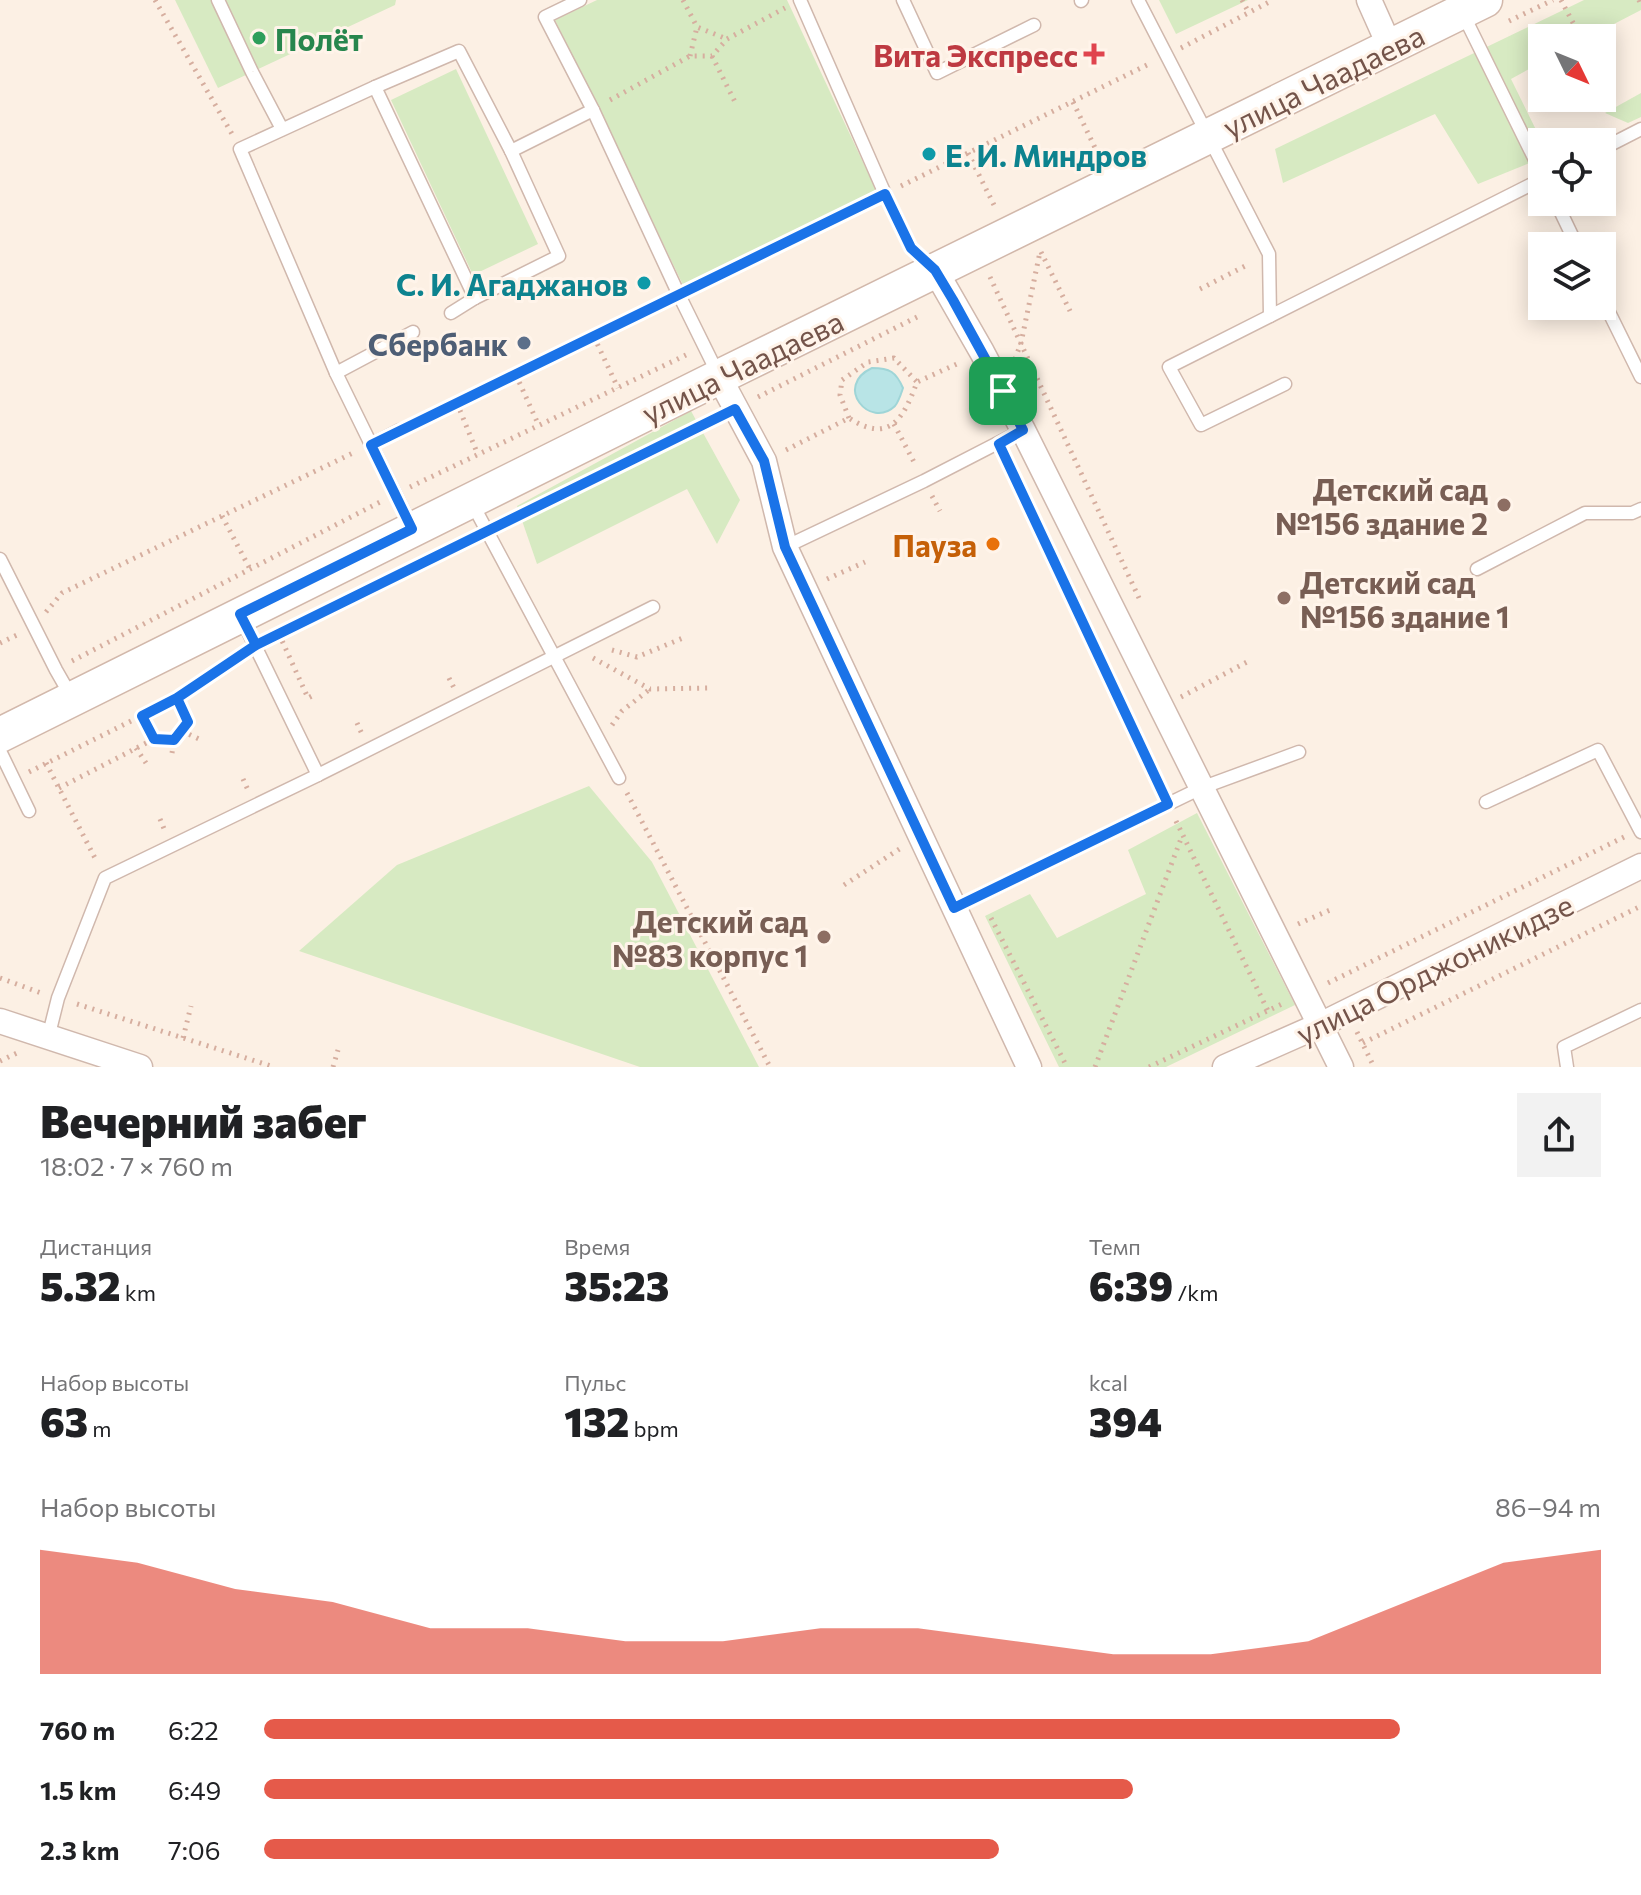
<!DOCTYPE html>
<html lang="ru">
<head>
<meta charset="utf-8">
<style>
	:root { --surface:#fff; --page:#f2f2f2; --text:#202124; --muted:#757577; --accent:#e55a4a }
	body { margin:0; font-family:Commissioner,sans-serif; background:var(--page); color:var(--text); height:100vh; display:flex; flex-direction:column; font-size:30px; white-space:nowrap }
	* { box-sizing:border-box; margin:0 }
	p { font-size:26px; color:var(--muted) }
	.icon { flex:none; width:44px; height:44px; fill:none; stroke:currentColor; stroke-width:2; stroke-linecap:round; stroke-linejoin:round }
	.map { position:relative; height:1067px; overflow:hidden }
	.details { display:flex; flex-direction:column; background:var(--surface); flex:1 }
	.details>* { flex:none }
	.needle { width:52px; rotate:133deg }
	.controls { position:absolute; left:1528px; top:24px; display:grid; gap:16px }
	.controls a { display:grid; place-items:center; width:88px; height:88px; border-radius:0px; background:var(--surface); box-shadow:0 4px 20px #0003; font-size:40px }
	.pin { position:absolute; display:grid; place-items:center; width:68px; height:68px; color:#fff; margin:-34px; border-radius:16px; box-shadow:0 4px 12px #0006 }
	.round { display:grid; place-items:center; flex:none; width:84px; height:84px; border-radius:0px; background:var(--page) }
	.head { display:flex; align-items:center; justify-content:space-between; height:136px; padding:0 40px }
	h1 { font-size:44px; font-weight:800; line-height:60px }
	.stats { display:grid; grid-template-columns:repeat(3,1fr); gap:12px; height:136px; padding:8px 40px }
	.stats div { display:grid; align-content:center }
	.stats b { font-size:40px; font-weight:800 }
	.stats small { font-size:22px; font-weight:400 }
	.stats p { font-size:22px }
	.chart { height:224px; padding:16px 40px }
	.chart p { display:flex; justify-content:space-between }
	.chart svg { width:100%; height:144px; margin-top:8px; fill:var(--accent); opacity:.7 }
	ul { padding:0 40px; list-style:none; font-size:26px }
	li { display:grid; grid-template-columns:128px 96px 1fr; align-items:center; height:60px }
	li i { height:20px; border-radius:10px; background:var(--accent) }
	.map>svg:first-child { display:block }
</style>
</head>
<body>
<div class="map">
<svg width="1641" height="1067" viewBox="0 0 1641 1067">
	<rect width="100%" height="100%" fill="#fcf0e4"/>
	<g fill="#d7eac2">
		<path d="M175,0H396L395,5L218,88Z"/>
		<path d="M597,0H787L876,190L684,287L555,20Z"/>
		<path d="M1159,0H1248L1176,34Z"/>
		<path d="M1584,0H1641V10L1587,38H1542V62L1511,79L1542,142V158L1478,184L1435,114L1283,183L1275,149Z"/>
		<path d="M456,69L538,244L473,275L391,100Z"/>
		<path d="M1641,93V117L1628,123L1605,113Z"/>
		<path d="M691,411L740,500L717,544L687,489L537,564L517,506Z"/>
		<path d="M589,786L652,862L759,1067H640L299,951L397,865Z"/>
		<path d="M1197,813L1295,1005L1166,1067H1059L985,916L1030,894L1057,938L1146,894L1128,850Z"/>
	</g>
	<path fill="#b8e4e6" stroke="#9fd5d7" stroke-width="2" d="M872,368C890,368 896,372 903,388C901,394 899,401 895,406C870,430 833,386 872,368Z"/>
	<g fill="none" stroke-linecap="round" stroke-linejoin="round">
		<defs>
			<g id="lane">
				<path d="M218,0L252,72L282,129"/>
				<path d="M580,0L545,17L593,110L679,295L719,376"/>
				<path d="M800,0L885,194L911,248L932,268"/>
				<path d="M903,0L937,73L1034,25"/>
				<path d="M1138,0L1269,254L1270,316"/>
				<path d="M1081,1L1082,0"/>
				<path d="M1463,14L1542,174"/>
				<path d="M375,87L459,51L511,151"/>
				<path d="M1602,149L1641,129"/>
				<path d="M1556,202L1577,246"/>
				<path d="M1602,298L1641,377"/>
				<path d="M451,313L475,298"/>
				<path d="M336,373L413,332"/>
				<path d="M1285,384L1201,425L1169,367L1542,179"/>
				<path d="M371,445L400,430"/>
				<path d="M472,503L619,778"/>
				<path d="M411,526L336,373L240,149L375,87L475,298L559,256L511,151L593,110"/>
				<path d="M785,547L924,481L1023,430"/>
				<path d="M0,559L56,670L72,698"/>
				<path d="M1477,569L1585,513H1632L1641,509"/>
				<path d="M241,617L318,775L653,607"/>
				<path d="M0,751L29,811"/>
				<path d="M1486,802L1598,750L1641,832"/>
				<path d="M954,908L1201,788L1299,752"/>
				<path d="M48,1038L58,998L105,878L318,775"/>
				<path d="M1567,1067L1564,1047L1641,1010"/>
			</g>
			<g id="street">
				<path d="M1369,0L1390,47"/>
				<path d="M935,270L982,352L1023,430L1341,1067"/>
				<path d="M719,377L764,461L785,547L1029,1067"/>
				<path d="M0,1021L140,1067"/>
				<path d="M1225,1067L1320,1025L1641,866"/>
			</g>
			<path id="secondary" d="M0,735L719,377L1485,0"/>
		</defs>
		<use href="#lane" stroke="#d0b8ad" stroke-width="15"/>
		<use href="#street" stroke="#d0b8ad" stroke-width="27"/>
		<use href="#secondary" stroke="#d2b8ab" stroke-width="37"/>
		<g stroke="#d6ae9f" stroke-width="5" stroke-dasharray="2 6" stroke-linecap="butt">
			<path d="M155,0L232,134"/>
			<path d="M683,0L697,27L727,39"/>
			<path d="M1242,0L1249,13"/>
			<path d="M1561,0L1581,38"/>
			<path d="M1639,0L1641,5"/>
			<path d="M1509,21L1553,0"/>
			<path d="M1181,48L1273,0"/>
			<path d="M690,56L697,27"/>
			<path d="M712,56L737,106"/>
			<path d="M610,100L690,56H712L727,39L785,8"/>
			<path d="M1073,102L1099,156"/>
			<path d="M968,153L996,209"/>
			<path d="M901,186L1151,63"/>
			<path d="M1041,252L1070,311"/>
			<path d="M990,277L1139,598"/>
			<path d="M697,286L867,203"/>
			<path d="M1200,289L1249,264"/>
			<path d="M594,337L618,388"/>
			<path d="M1015,359L1021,343L1040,252"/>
			<path d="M516,375L539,426"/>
			<path d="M758,397L917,317"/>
			<path d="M457,403L478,455"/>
			<path d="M849,418L840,395L842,380L868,362L894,358L917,382"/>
			<path d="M416,423L662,303"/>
			<path d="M894,424L916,466"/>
			<path d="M786,450L849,418C890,445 904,417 917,382L959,363"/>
			<path d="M1016,481L1160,787"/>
			<path d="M410,487L686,355"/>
			<path d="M932,496L940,511"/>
			<path d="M222,516L250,569"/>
			<path d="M503,523L713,419"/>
			<path d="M439,555L469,539"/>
			<path d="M827,579L865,562"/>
			<path d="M46,612L62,593L355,452"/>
			<path d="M279,634L308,698L314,695"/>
			<path d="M0,643L17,635"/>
			<path d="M612,650L637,657L683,638"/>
			<path d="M593,658L650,689L708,688"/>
			<path d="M72,661L380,502"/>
			<path d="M449,678L454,688"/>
			<path d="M1181,697L1247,662"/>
			<path d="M142,716L154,739L174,740L188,722L177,698"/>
			<path d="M357,723L362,734"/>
			<path d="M612,725L622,711L650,689"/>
			<path d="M182,731L199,739"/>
			<path d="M136,748L148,766"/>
			<path d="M172,753L174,740"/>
			<path d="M46,763L97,862"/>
			<path d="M29,772L177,698L241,655"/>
			<path d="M243,779L248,790"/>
			<path d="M59,788L154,739"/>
			<path d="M627,793L770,1067"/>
			<path d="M160,819L165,831"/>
			<path d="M1176,821L1268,1011"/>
			<path d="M844,885L901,848"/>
			<path d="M991,918L1067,1067"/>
			<path d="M1298,924L1330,910"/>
			<path d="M0,978L41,993"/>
			<path d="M1328,983L1624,837"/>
			<path d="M77,1004L274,1067"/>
			<path d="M1357,1032L1374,1067"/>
			<path d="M183,1038L191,1006"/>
			<path d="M1363,1043L1641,906"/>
			<path d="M0,1061L17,1053"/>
			<path d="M333,1067L338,1050"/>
			<path d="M1095,1067L1182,836"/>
			<path d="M1149,1067L1282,1004"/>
		</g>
		<use href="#lane" stroke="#fff" stroke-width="12"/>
		<use href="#street" stroke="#fff" stroke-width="24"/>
		<use href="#secondary" stroke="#fff" stroke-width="34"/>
	</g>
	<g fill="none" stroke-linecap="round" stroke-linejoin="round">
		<defs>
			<path id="route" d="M1003,391L953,300L935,270L911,248L885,194L371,445L412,529L240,614L256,645L177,698L142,716L154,739L174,740L188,722L177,698L256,645L735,409L764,461L785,547L954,908L1168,804L999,444L1023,430L1003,391"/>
		</defs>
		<use href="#route" stroke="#fff" stroke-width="16"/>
		<use href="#route" stroke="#1a73e8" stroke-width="10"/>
	</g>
	<circle fill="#2e9e5b" stroke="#fff4ea" stroke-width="3" cx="259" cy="38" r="8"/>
	<path fill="#e0444e" stroke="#fff4ea" stroke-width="3" d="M1090 42h8v8h8v8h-8v8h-8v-8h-8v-8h8z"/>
	<g fill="#0f9aa8" stroke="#fff4ea" stroke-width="3">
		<circle cx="929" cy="154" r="8"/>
		<circle cx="644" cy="283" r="8"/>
	</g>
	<circle fill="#5c6f8a" stroke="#fff4ea" stroke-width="3" cx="524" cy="343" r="8"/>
	<g fill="#8d6e63" stroke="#fff4ea" stroke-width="3">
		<circle cx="1504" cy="505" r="8"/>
		<circle cx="1284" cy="598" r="8"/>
		<circle cx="824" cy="937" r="8"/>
	</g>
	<circle fill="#e8710a" stroke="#fff4ea" stroke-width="3" cx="993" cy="544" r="8"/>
	<g text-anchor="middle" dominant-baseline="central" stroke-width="6" stroke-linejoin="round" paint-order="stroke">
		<g font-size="30" font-weight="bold" fill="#27864d" stroke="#fff4ea" text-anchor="start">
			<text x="275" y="38">Полёт</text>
		</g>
		<g font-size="30" font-weight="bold" fill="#be3a42" stroke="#fff4ea" text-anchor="end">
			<text x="1078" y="54">Вита Экспресс</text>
		</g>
		<g font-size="30" fill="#74544a" stroke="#fff4ea">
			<text transform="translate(1323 80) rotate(-26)">улица Чаадаева</text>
			<text transform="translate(742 366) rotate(-26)">улица Чаадаева</text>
			<text transform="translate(1434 968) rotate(-26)">улица Орджоникидзе</text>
		</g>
		<g font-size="30" font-weight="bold" fill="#0d838f" stroke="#fff4ea" text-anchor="start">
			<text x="945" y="154">Е. И. Миндров</text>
			<text x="628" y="283" text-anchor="end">С. И. Агаджанов</text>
		</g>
		<g font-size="30" font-weight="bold" fill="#4e5e75" stroke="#fff4ea" text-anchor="end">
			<text x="508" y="343">Сбербанк</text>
		</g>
		<g font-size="30" font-weight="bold" fill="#785e54" stroke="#fff4ea" text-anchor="end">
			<text x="1488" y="488">Детский сад<tspan x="1488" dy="34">№156 здание 2</tspan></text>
			<text x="1300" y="581" text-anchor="start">Детский сад<tspan x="1300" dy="34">№156 здание 1</tspan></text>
			<text x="808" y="920">Детский сад<tspan x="808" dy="34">№83 корпус 1</tspan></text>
		</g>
		<g font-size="30" font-weight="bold" fill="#c56008" stroke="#fff4ea" text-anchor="end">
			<text x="977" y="544">Пауза</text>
		</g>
	</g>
</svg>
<div class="controls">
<a><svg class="needle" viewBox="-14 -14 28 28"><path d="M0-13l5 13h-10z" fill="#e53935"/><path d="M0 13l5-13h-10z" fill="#757577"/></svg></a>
<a><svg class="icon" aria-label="locate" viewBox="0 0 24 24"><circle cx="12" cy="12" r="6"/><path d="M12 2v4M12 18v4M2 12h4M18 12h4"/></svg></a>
<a><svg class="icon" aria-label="layers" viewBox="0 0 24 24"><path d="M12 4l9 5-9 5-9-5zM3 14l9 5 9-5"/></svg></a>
</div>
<div class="pin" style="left:1003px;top:391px;background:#1e9e55"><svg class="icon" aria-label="arrive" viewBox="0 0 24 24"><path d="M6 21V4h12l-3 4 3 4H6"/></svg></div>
</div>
<section class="details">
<div class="head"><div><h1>Вечерний забег</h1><p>18:02 · 7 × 760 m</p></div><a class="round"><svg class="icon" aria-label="share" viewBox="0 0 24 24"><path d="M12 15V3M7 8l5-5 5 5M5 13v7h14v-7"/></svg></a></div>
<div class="stats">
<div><p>Дистанция</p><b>5.32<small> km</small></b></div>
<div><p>Время</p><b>35:23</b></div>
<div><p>Темп</p><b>6:39<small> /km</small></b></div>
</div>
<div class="stats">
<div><p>Набор высоты</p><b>63<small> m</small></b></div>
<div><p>Пульс</p><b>132<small> bpm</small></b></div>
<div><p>kcal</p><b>394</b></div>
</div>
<div class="chart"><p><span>Набор высоты</span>86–94 m</p>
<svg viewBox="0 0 160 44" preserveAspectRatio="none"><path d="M0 44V6L10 10L20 18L30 22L40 30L50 30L60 34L70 34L80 30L90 30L100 34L110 38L120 38L130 34L140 22L150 10L160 6V44z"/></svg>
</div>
<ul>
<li><b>760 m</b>6:22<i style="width:85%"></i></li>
<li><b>1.5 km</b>6:49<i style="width:65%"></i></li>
<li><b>2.3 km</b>7:06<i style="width:55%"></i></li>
</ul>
</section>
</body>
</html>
